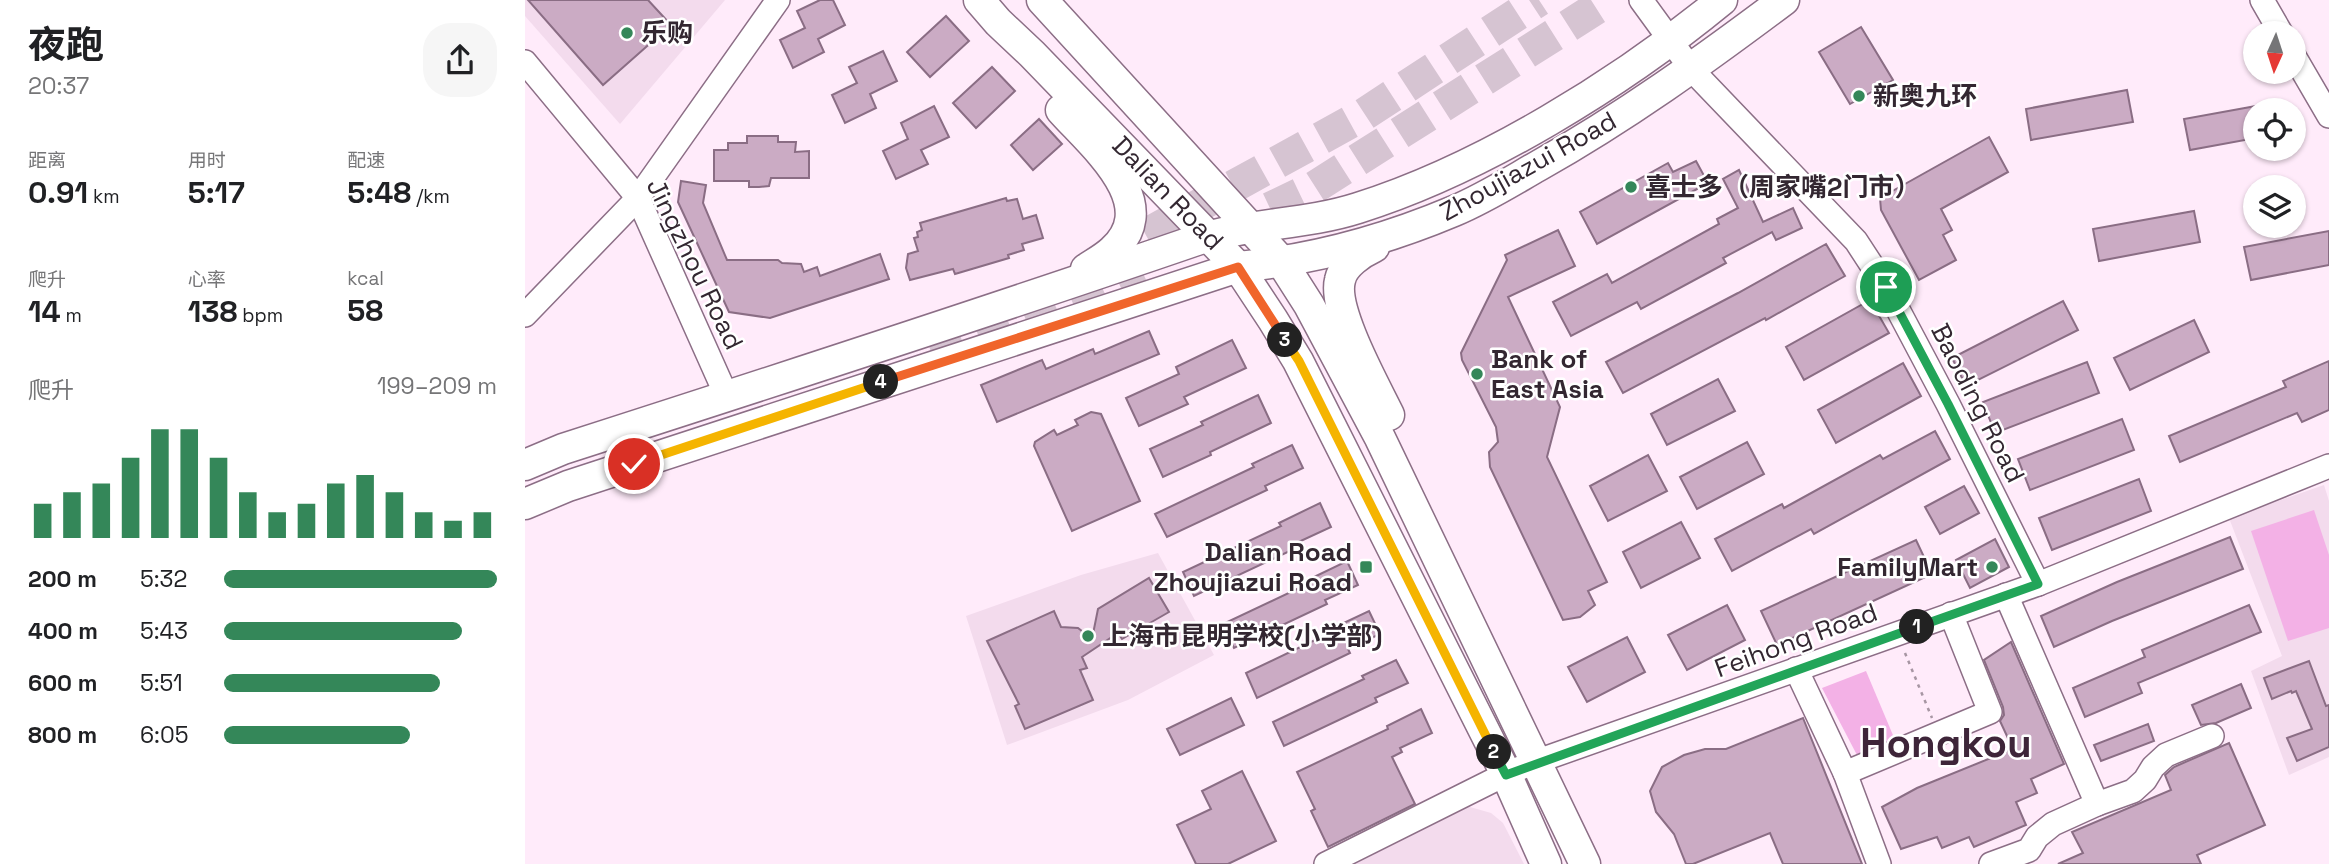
<!DOCTYPE html>
<html lang="zh">
<head>
<meta charset="utf-8">
<style>
	:root { --surface:#fff; --page:#f6f6f6; --text:#202124; --muted:#757577; --accent:#348759 }
	body { margin:0; font-family:"Space Grotesk","Noto Sans SC",sans-serif; background:var(--page); color:var(--text); height:100vh; display:flex; flex-direction:column; font-size:26px; white-space:nowrap }
	* { box-sizing:border-box; margin:0 }
	p { font-size:23px; color:var(--muted) }
	.icon { flex:none; width:38px; height:38px; fill:none; stroke:currentColor; stroke-width:2; stroke-linecap:round; stroke-linejoin:round }
	.map { position:relative; flex:1; overflow:hidden }
	.sheet { display:flex; flex-direction:column; background:var(--surface); width:525px }
	.sheet>* { flex:none }
	.needle { width:46px; rotate:183deg }
	.controls { position:absolute; left:1718px; top:21px; display:grid; gap:14px }
	.controls a { display:grid; place-items:center; width:63px; height:63px; border-radius:50%; background:var(--surface); box-shadow:0 2px 5px #0004; font-size:35px }
	.pin { position:absolute; display:grid; place-items:center; width:60px; height:60px; color:#fff; margin:-30px; border:4px solid #fff; border-radius:50%; box-shadow:0 2px 7px #0007 }
	.km { position:absolute; width:35px; height:35px; margin:-18px; border-radius:50%; background:#222; color:#fff; font-size:19px; line-height:35px; text-align:center }
	.round { display:grid; place-items:center; flex:none; width:74px; height:74px; border-radius:28px; background:var(--page) }
	.head { display:flex; align-items:center; justify-content:space-between; height:119px; padding:0 28px }
	h1 { font-size:38px; font-weight:700; line-height:52px }
	.figures { display:grid; grid-template-columns:repeat(3,1fr); gap:10px; height:119px; padding:7px 28px }
	.figures div { display:grid; align-content:center }
	.figures b { font-size:30px; font-weight:700 }
	.figures small { font-size:19px; font-weight:400 }
	.figures p { font-size:19px }
	.chart { height:196px; padding:14px 28px }
	.chart p { display:flex; justify-content:space-between }
	.chart svg { width:100%; height:126px; margin-top:7px; stroke:var(--accent); stroke-width:6 }
	ul { padding:0 28px; list-style:none; font-size:23px }
	li { display:grid; grid-template-columns:112px 84px 1fr; align-items:center; height:52px }
	li i { height:18px; border-radius:9px; background:var(--accent) }
	main { display:flex; flex:1; min-height:0 }
	.map>svg:first-child { display:block }
</style>
</head>
<body>
<main>
<section class="sheet">
<div class="head"><div><h1>夜跑</h1><p>20:37</p></div><a class="round"><svg class="icon" aria-label="share" viewBox="0 0 24 24"><path d="M12 15V3M7 8l5-5 5 5M5 13v7h14v-7"/></svg></a></div>
<div class="figures">
<div><p>距离</p><b>0.91<small> km</small></b></div>
<div><p>用时</p><b>5:17</b></div>
<div><p>配速</p><b>5:48<small> /km</small></b></div>
</div>
<div class="figures">
<div><p>爬升</p><b>14<small> m</small></b></div>
<div><p>心率</p><b>138<small> bpm</small></b></div>
<div><p>kcal</p><b>58</b></div>
</div>
<div class="chart"><p><span>爬升</span>199–209 m</p>
<svg viewBox="0 0 160 44" preserveAspectRatio="none"><path d="M5 44V32M15 44V28M25 44V25M35 44V16M45 44V6M55 44V6M65 44V16M75 44V28M85 44V35M95 44V32M105 44V25M115 44V22M125 44V28M135 44V35M145 44V38M155 44V35"/></svg>
</div>
<ul>
<li><b>200 m</b>5:32<i style="width:100%"></i></li>
<li><b>400 m</b>5:43<i style="width:87%"></i></li>
<li><b>600 m</b>5:51<i style="width:79%"></i></li>
<li><b>800 m</b>6:05<i style="width:68%"></i></li>
</ul>
</section>
<div class="map">
<svg width="1804" height="864" viewBox="0 0 1804 864">
	<rect width="100%" height="100%" fill="#ffebfa"/>
	<g fill="#f3dbed">
		<path d="M0,0H200L95,124L0,16Z"/>
		<path d="M1799,485L1804,501V757L1764,775L1726,671L1757,656L1704,518Z"/>
		<path d="M633,553L689,655L603,700L482,745L441,616L556,575Z"/>
		<path d="M945,807L966,813L978,823L999,864H812L925,808Z"/>
	</g>
	<g fill="#f3b1e6">
		<path d="M1789,510L1804,555V628L1763,641L1726,531Z"/>
		<path d="M1341,671L1370,740L1333,757L1297,688Z"/>
	</g>
	<g fill="#cbabc4" stroke="#8a6d84" stroke-width="2">
		<path d="M3,0H123L146,25L78,85Z"/>
		<path d="M295,0H308L320,25L293,39L299,52L268,68L255,40L280,28L272,11Z"/>
		<path d="M421,16L444,41L405,77L382,52Z"/>
		<path d="M1336,27L1368,80L1325,104L1294,52Z"/>
		<path d="M358,51L372,81L345,94L351,108L320,123L307,95L332,83L324,67Z"/>
		<path d="M467,67L490,91L451,128L428,103Z"/>
		<path d="M1602,90L1608,122L1506,140L1501,109Z"/>
		<path d="M409,106L424,137L396,150L403,164L371,179L358,151L383,139L376,123Z"/>
		<path d="M1731,106V138L1665,150L1659,119Z"/>
		<path d="M514,119L537,144L508,170L486,145Z"/>
		<path d="M222,136H253V142H271L270,152L284,151V178H246L244,186L234,187H224V181H189V150H203V143H222Z"/>
		<path d="M1464,137L1483,172L1416,209L1427,230L1418,235L1431,260L1394,280L1356,210L1355,198Z"/>
		<path d="M1171,161L1183,183L1072,244L1055,212L1143,163L1148,172Z"/>
		<path d="M1214,170L1238,222L1268,208L1277,228L1251,240L1247,232L1198,258L1201,263L1116,309L1112,302L1046,336L1028,302L1082,274L1087,283L1194,224L1192,219L1213,208L1198,179Z"/>
		<path d="M156,181L181,185L178,203L202,260H253L257,263L276,264L279,272L292,267L295,276L355,254L364,279L245,318L204,312L153,202Z"/>
		<path d="M481,198L482,201L492,199L498,219L511,215L518,238L497,244L499,250L483,255L484,258L430,274L428,269L385,280L381,268L383,254L393,251L389,238L393,237L392,232L397,230L395,223Z"/>
		<path d="M1669,211L1675,242L1574,261L1568,229Z"/>
		<path d="M1033,230L1050,266L983,297L1035,407L1022,457L1082,582L1063,591L1070,605L1055,617L1038,620L965,467L964,452L973,442L971,427L937,360L936,353L982,260L980,255Z"/>
		<path d="M1804,231V265L1726,280L1719,247Z"/>
		<path d="M1301,244L1320,276L1241,320L1240,318L1098,393L1081,362L1213,293Z"/>
		<path d="M1345,300L1364,333L1279,380L1261,347Z"/>
		<path d="M1538,301L1553,330L1441,386L1427,358Z"/>
		<path d="M1669,320L1684,352L1605,390L1589,358Z"/>
		<path d="M624,331L634,354L472,422L456,385L517,360L521,369L568,349L570,354Z"/>
		<path d="M707,340L721,368L659,397L663,404L614,426L601,398L654,374L651,367Z"/>
		<path d="M1804,361V410L1777,422L1772,413L1655,462L1644,436L1761,387L1758,381Z"/>
		<path d="M1562,362L1574,393L1470,433L1458,402Z"/>
		<path d="M1378,363L1396,396L1311,443L1293,410Z"/>
		<path d="M1193,379L1210,411L1142,445L1126,414Z"/>
		<path d="M733,395L746,423L685,452L686,455L638,477L625,449L678,425L676,422Z"/>
		<path d="M566,412L576,414L615,501L547,531L509,446L510,442L529,430L532,435L553,425L550,420Z"/>
		<path d="M1597,419L1609,450L1505,490L1493,459Z"/>
		<path d="M1410,431L1425,459L1289,534L1286,529L1207,571L1190,539L1257,504L1259,508L1355,455L1358,459Z"/>
		<path d="M1222,442L1239,474L1172,509L1155,477Z"/>
		<path d="M767,445L778,468L740,486L742,490L642,537L630,514L729,467L727,464Z"/>
		<path d="M1123,455L1142,491L1083,521L1065,486Z"/>
		<path d="M1614,479L1626,511L1527,550L1514,518Z"/>
		<path d="M1439,486L1454,513L1415,534L1400,507Z"/>
		<path d="M795,503L806,527L767,545L769,549L669,596L658,572L756,526L754,523Z"/>
		<path d="M1156,522L1175,558L1116,588L1098,552Z"/>
		<path d="M1705,537L1718,569L1587,621L1529,647L1516,616L1592,582Z"/>
		<path d="M1470,539L1484,567L1445,588L1431,560Z"/>
		<path d="M1391,540L1407,574L1252,645L1236,611Z"/>
		<path d="M822,561L833,585L800,600L802,604L709,648L698,624L789,581L787,578Z"/>
		<path d="M624,578L644,612L597,639L593,633L557,657L562,668L555,670L568,700L500,729L490,706L494,704L462,641L529,611L536,627L553,628L567,639L573,609Z"/>
		<path d="M1202,605L1220,640L1162,670L1143,635Z"/>
		<path d="M1724,605L1736,632L1613,683L1617,693L1560,717L1548,688L1620,657L1617,650Z"/>
		<path d="M844,611L855,634L823,649L825,653L732,698L721,673L811,630L810,627Z"/>
		<path d="M1102,637L1120,672L1062,702L1043,667Z"/>
		<path d="M1486,642L1539,764L1506,779L1512,793L1491,802L1501,825L1449,847L1444,837L1417,848L1412,837L1376,849L1357,807L1392,788L1488,749L1475,721L1479,715L1478,707L1459,660Z"/>
		<path d="M871,660L883,683L850,698L852,702L759,746L748,722L839,679L837,676Z"/>
		<path d="M1784,661L1801,706L1804,705V747L1772,761L1762,738L1787,729L1771,691L1767,693L1766,691L1747,699L1739,678Z"/>
		<path d="M1716,684L1726,708L1691,723L1676,725L1667,705Z"/>
		<path d="M706,698L719,725L655,755L642,729Z"/>
		<path d="M896,709L907,733L875,748L877,752L867,757L890,804L803,847L786,811L790,809L772,772L863,729L862,726Z"/>
		<path d="M1278,718L1337,864H1258L1245,833L1168,864H1161L1149,834L1131,812L1125,791L1137,767L1159,755L1180,749H1201Z"/>
		<path d="M1623,724L1629,741L1576,761L1569,745Z"/>
		<path d="M1704,743L1740,825L1672,855L1676,864H1533L1558,853L1547,832L1646,790L1640,775L1649,767Z"/>
		<path d="M717,771L751,841L703,864H671L652,825L686,809L677,791Z"/>
	</g>
	<g fill="none" stroke-linecap="round" stroke-linejoin="round">
		<g stroke="#d6c4d2" stroke-width="33" stroke-dasharray="33 17" stroke-linecap="butt">
			<path d="M700,230L790,187L1084,0"/>
			<path d="M577,259L838,115L1014,0"/>
			<path d="M406,352L527,311L616,269"/>
		</g>
		<defs>
			<g id="minor">
				<path d="M1116,0L1167,70L1331,241L1361,287L1423,404L1513,584"/>
				<path d="M1737,0L1756,33"/>
				<path d="M1769,56L1804,116"/>
				<path d="M0,62L113,198L202,397"/>
				<path d="M0,315L113,198L253,0"/>
				<path d="M1481,595L1572,804"/>
				<path d="M1271,669L1320,773L1465,712L1426,614"/>
				<path d="M1320,773L1354,864"/>
				<path d="M801,864L981,774L1010,762L1513,584L1804,466"/>
				<path d="M1466,864L1504,850L1512,837L1528,824L1572,804L1608,791L1620,780L1628,767L1641,755L1687,736"/>
			</g>
			<g id="major">
				<path d="M454,0L473,22L507,54L713,267L748,320L773,361L981,774L1021,864"/>
				<path d="M517,0L756,261L784,305L855,438L1060,864"/>
				<path d="M536,110C567,145 639,203 588,250C581,257 570,263 561,269"/>
				<path d="M849,247C836,253 818,265 815,280C807,310 850,386 864,415"/>
				<path d="M0,465L38,449C250,381 462,312 672,240C724,223 780,225 833,208C957,169 1096,83 1197,0"/>
				<path d="M0,504L43,486L713,267C787,260 860,240 929,211C958,199 985,182 1013,166C1100,117 1179,60 1259,0"/>
			</g>
		</defs>
		<use href="#minor" stroke="#8c6e86" stroke-width="26"/>
		<use href="#major" stroke="#8c6e86" stroke-width="33"/>
		<path stroke="#a796a3" stroke-width="2.5" stroke-dasharray="3.5 5" stroke-linecap="butt" d="M1380,653L1407,718"/>
		<use href="#minor" stroke="#fff" stroke-width="23"/>
		<use href="#major" stroke="#fff" stroke-width="30"/>
	</g>
	<g fill="none" stroke-linecap="round" stroke-linejoin="round">
		<defs>
			<path id="split-1" d="M1361,287L1423,404L1513,584L1392,627"/>
			<path id="split-2" d="M969,752L981,775L1392,627"/>
			<path id="split-3" d="M760,340L774,361L969,752"/>
			<path id="split-4" d="M356,382L713,267L760,340"/>
			<path id="split-5" d="M109,464L356,382"/>
		</defs>
		<use href="#split-1" stroke="#fff" stroke-width="14"/>
		<use href="#split-2" stroke="#fff" stroke-width="14"/>
		<use href="#split-3" stroke="#fff" stroke-width="14"/>
		<use href="#split-4" stroke="#fff" stroke-width="14"/>
		<use href="#split-5" stroke="#fff" stroke-width="14"/>
		<use href="#split-1" stroke="#22a559" stroke-width="9"/>
		<use href="#split-2" stroke="#22a559" stroke-width="9"/>
		<use href="#split-3" stroke="#f5b400" stroke-width="9"/>
		<use href="#split-4" stroke="#f0652b" stroke-width="9"/>
		<use href="#split-5" stroke="#f5b400" stroke-width="9"/>
	</g>
	<g fill="#348759" stroke="#fff" stroke-width="2.5">
		<circle cx="102" cy="33" r="7"/>
		<circle cx="1334" cy="96" r="7"/>
		<circle cx="1106" cy="187" r="7"/>
		<circle cx="952" cy="374" r="7"/>
		<rect x="834" y="560" width="14" height="14" rx="3.5"/>
		<circle cx="1467" cy="567" r="7"/>
		<circle cx="563" cy="636" r="7"/>
	</g>
	<g text-anchor="middle" dominant-baseline="central" stroke-width="5" stroke-linejoin="round" paint-order="stroke">
		<g font-size="26" font-weight="bold" fill="#332731" stroke="#fff" text-anchor="start">
			<text x="116" y="33">乐购</text>
			<text x="1348" y="96">新奥九环</text>
			<text x="1120" y="187">喜士多（周家嘴2门市）</text>
			<text x="966" y="359">Bank of<tspan x="966" dy="30">East Asia</tspan></text>
			<text x="827" y="552" text-anchor="end">Dalian Road<tspan x="827" dy="30">Zhoujiazui Road</tspan></text>
			<text x="1453" y="567" text-anchor="end">FamilyMart</text>
			<text x="577" y="636">上海市昆明学校(小学部)</text>
		</g>
		<g font-size="26" fill="#332731" stroke="#fff">
			<text transform="translate(1003 166) rotate(-29)">Zhoujiazui Road</text>
			<text transform="translate(643 193) rotate(46)">Dalian Road</text>
			<text transform="translate(170 264) rotate(64)">Jingzhou Road</text>
			<text transform="translate(1453 403) rotate(63)">Baoding Road</text>
			<text transform="translate(1271 640) rotate(-20)">Feihong Road</text>
		</g>
		<g font-size="40" font-weight="bold" fill="#3e2539" stroke="#fff">
			<text x="1421" y="743">Hongkou</text>
		</g>
	</g>
</svg>
<div class="controls">
<a><svg class="needle" viewBox="-14 -14 28 28"><path d="M0-13l5 13h-10z" fill="#e53935"/><path d="M0 13l5-13h-10z" fill="#757577"/></svg></a>
<a><svg class="icon" aria-label="locate" viewBox="0 0 24 24"><circle cx="12" cy="12" r="6"/><path d="M12 2v4M12 18v4M2 12h4M18 12h4"/></svg></a>
<a><svg class="icon" aria-label="layers" viewBox="0 0 24 24"><path d="M12 4l9 5-9 5-9-5zM3 14l9 5 9-5"/></svg></a>
</div>
<div class="pin" style="left:1361px;top:287px;background:#1e9e55"><svg class="icon" aria-label="arrive" viewBox="0 0 24 24"><path d="M6 21V4h12l-3 4 3 4H6"/></svg></div>
<div class="pin" style="left:109px;top:464px;background:#d93025"><svg class="icon" aria-label="check" viewBox="0 0 24 24"><path d="M5 12l5 5 9-10"/></svg></div>
<b class="km" style="left:1392px;top:627px">1</b>
<b class="km" style="left:969px;top:752px">2</b>
<b class="km" style="left:760px;top:340px">3</b>
<b class="km" style="left:356px;top:382px">4</b>
</div>
</main>
</body>
</html>
